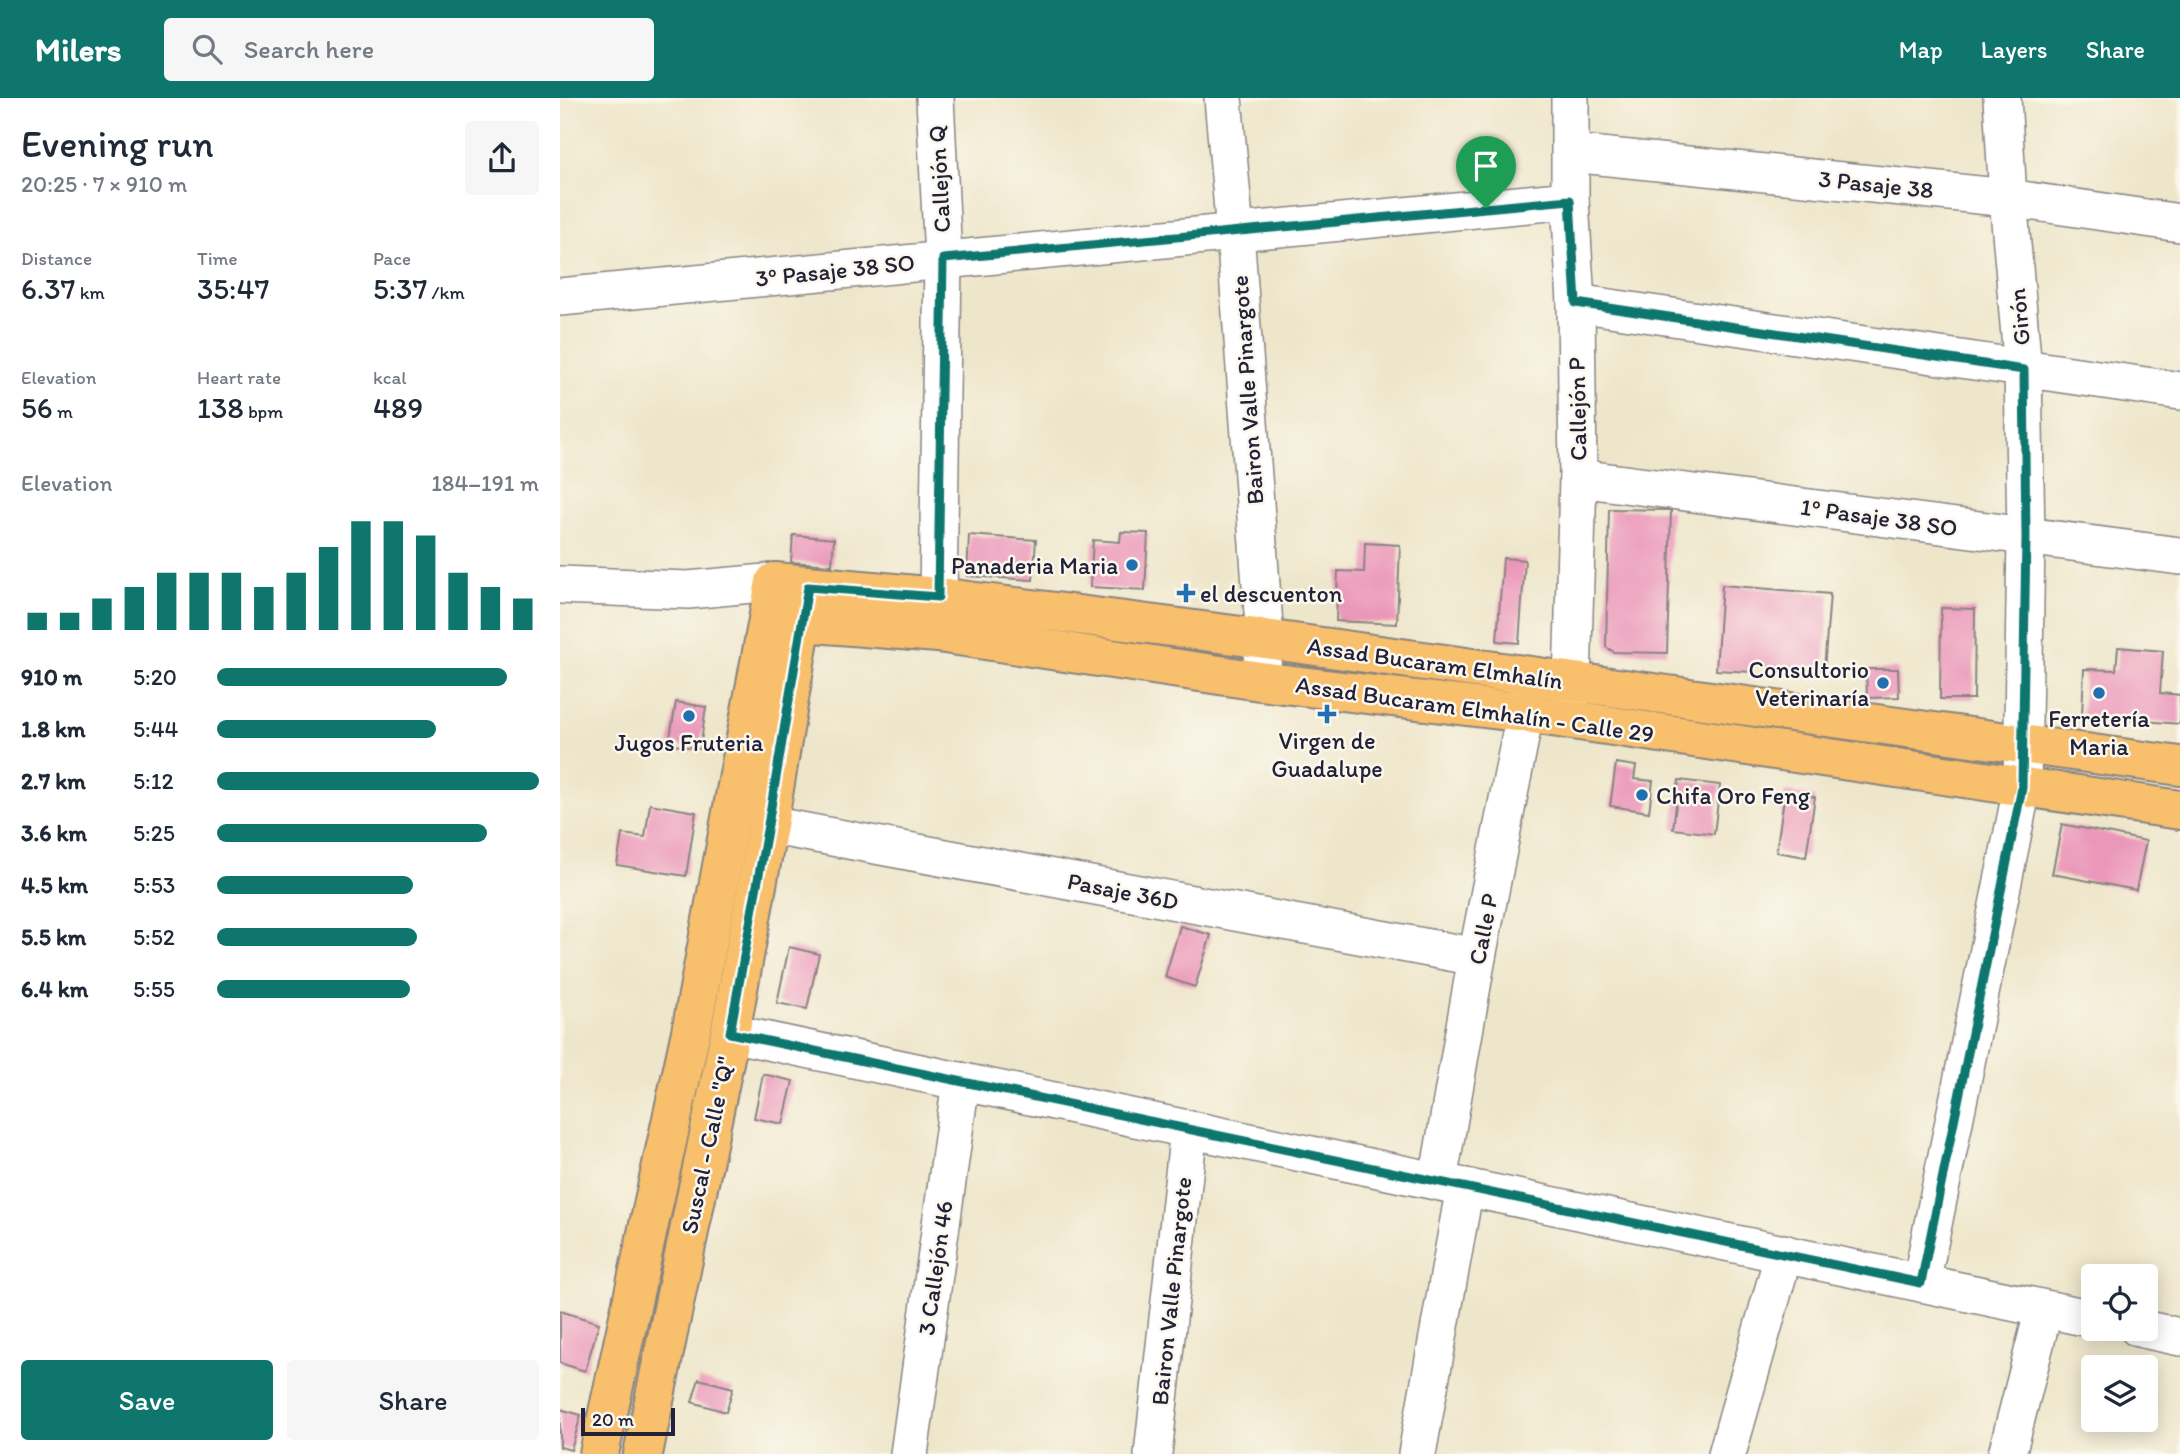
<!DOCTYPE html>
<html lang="en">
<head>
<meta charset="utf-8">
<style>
	:root { --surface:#fff; --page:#f6f6f7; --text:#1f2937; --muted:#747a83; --accent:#0f766e }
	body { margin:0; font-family:Itim,sans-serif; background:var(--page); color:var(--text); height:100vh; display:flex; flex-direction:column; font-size:26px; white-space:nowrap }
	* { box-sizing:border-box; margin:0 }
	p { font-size:23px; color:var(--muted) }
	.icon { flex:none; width:38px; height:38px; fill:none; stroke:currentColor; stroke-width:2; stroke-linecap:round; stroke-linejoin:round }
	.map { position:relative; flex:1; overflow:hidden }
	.side { display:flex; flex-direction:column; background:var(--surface); width:560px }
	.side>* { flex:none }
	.fabs { position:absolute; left:1521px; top:1166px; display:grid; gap:14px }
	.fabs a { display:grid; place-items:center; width:77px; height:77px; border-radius:7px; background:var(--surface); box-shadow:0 4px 18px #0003; font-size:35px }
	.scale { position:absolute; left:21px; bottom:18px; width:94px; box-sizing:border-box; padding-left:7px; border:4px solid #22223b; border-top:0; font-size:19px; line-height:24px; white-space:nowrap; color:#22223b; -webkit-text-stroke:5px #fbf7ec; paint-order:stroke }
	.pin { position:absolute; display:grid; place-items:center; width:60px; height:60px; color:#fff; margin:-72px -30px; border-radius:50% 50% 50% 0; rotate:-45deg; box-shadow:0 0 7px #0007 }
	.pin .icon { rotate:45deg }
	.round { display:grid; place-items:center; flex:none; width:74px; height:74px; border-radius:7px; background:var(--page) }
	.headline { display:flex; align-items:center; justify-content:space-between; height:119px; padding:0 21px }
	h1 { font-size:38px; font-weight:600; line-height:52px }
	.stats { display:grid; grid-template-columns:repeat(3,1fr); gap:10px; height:119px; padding:7px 21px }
	.stats div { display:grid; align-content:center }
	.stats b { font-size:30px; font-weight:600 }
	.stats small { font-size:19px; font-weight:400 }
	.stats p { font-size:19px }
	.chart { height:196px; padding:14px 21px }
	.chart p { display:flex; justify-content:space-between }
	.chart svg { width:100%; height:126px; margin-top:7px; stroke:var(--accent); stroke-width:6 }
	.primary-button { display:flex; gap:14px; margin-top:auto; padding:14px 21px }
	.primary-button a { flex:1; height:80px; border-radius:7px; background:var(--accent); color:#fff; font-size:28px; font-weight:600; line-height:80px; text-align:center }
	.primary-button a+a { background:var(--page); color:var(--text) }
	ul { padding:0 21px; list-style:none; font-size:23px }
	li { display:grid; grid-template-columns:112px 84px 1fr; align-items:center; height:52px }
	li i { height:18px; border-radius:9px; background:var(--accent) }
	header { display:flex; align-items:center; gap:42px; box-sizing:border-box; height:98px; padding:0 35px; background:var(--accent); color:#fff }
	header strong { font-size:33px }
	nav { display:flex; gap:38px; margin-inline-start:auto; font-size:24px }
	.search { width:490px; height:63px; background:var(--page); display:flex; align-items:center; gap:18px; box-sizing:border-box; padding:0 24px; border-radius:7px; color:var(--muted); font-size:26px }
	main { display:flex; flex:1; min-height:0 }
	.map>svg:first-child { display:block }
</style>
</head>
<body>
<header>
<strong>Milers</strong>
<div class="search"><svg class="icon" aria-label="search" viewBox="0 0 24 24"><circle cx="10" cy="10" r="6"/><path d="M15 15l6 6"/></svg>Search here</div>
<nav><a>Map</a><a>Layers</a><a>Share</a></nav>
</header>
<main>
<section class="side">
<div class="headline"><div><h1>Evening run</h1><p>20:25 · 7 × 910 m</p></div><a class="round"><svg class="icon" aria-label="share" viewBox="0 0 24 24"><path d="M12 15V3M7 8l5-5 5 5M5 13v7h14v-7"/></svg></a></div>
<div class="stats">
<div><p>Distance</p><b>6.37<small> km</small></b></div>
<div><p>Time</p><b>35:47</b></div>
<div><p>Pace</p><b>5:37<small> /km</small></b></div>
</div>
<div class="stats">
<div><p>Elevation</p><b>56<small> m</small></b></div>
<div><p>Heart rate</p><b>138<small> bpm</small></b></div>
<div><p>kcal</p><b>489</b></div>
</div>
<div class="chart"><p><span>Elevation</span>184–191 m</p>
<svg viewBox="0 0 160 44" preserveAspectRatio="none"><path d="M5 44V38M15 44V38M25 44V33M35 44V29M45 44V24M55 44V24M65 44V24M75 44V29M85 44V24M95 44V15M105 44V6M115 44V6M125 44V11M135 44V24M145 44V29M155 44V33"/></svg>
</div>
<ul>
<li><b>910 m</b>5:20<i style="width:90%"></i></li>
<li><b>1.8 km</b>5:44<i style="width:68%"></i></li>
<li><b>2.7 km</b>5:12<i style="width:100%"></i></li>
<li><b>3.6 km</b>5:25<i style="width:84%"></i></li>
<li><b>4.5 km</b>5:53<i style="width:61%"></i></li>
<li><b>5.5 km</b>5:52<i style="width:62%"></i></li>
<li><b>6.4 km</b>5:55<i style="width:60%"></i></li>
</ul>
<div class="primary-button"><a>Save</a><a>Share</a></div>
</section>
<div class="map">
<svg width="1620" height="1356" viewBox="0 0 1620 1356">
	<rect width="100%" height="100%" fill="#fbf7ec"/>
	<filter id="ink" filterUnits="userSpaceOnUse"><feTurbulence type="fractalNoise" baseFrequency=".0143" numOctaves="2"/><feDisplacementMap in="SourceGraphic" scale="14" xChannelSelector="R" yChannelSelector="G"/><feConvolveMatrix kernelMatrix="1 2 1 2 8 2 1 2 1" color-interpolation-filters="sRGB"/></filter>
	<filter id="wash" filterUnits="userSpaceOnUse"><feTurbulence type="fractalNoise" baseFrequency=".00686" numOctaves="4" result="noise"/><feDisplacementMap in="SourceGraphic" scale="28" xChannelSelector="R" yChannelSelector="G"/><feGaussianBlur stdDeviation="1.57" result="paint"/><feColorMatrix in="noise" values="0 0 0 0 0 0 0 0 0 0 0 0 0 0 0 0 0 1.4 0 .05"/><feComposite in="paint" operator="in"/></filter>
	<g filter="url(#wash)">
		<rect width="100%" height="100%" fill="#eee6ca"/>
		<g id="blocks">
			<g fill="#eb97b9">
				<path d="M1049,411L1111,412L1107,555L1054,554L1046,549Z"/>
				<path d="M561,434L588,435L585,492L530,489L533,442L560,444Z"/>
				<path d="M233,437L274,441L272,467L231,464Z"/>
				<path d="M409,437L476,442L473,482L407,478Z"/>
				<path d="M805,445L840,447L837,526L776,523L778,473L804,474Z"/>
				<path d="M943,460L965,462L959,545L937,543Z"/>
				<path d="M1162,487L1270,496L1264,572L1193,567V574L1156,572Z"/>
				<path d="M1381,510L1415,511L1414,601H1380Z"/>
				<path d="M1558,549L1603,553L1600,595L1620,597V626L1522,618L1524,571L1556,572Z"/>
				<path d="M1306,571H1338L1339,599L1307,600Z"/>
				<path d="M116,604L146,609L140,651L109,646Z"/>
				<path d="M1056,665L1076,668L1074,681L1093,683L1089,714L1050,708Z"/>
				<path d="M1119,682L1160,687L1154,736L1113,731Z"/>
				<path d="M1225,694L1255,699L1246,759L1216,754Z"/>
				<path d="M90,706L136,714L126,778L57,767L62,736L85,739Z"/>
				<path d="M1502,726L1586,743L1576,792L1492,776Z"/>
				<path d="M620,828L651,837L635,889L605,879Z"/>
				<path d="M229,849L259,856L247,911L217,905Z"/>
				<path d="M203,976L233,983L223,1026L194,1020Z"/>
				<path d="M0,1213L39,1225L25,1273L0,1265Z"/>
				<path d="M139,1281L173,1290L166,1314L132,1304Z"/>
				<path d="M0,1311L21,1317L11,1352L0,1349Z"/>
			</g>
		</g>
	</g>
	<g filter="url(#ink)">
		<use href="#blocks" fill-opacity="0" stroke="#888482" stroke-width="2"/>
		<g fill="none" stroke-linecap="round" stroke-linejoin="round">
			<defs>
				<g id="minor">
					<path d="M375,0L383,161L378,499"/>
					<path d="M663,0L675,134L705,541L700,583"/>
					<path d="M1011,55L1448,100L1620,125"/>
					<path d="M0,199L1010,102"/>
					<path d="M1016,205L1620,293"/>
					<path d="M1018,380L1620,458"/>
					<path d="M0,487L128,492L215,484"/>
					<path d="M1009,614L1012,584L1018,380L1016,205L1010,102V0"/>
					<path d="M208,727L917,859"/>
					<path d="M170,935L1533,1221"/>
					<path d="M878,1083L917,859L965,615L968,585"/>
					<path d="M1361,1185L1462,690L1466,439L1463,272L1448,100L1442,0"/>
					<path d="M1578,1230L1620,1239"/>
					<path d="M349,1356L401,983"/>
					<path d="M593,1356L629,1031"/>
					<path d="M857,1356L905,1089"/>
					<path d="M1167,1356L1224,1155"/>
					<path d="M1447,1356L1484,1211"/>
				</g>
				<g id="major">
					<path d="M210,518L242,524L378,535L700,583L965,615L1620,712"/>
					<path d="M39,1356L132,929L215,484L378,499L705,541L1620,668"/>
					<path d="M83,1356L170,935L208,727L246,499"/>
				</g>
			</defs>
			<use href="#minor" stroke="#888482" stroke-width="40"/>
			<use href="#major" stroke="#888482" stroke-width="42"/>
			<use href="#minor" stroke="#fff" stroke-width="37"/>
			<use href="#major" stroke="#f8bf6c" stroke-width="38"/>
		</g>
	</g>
	<g fill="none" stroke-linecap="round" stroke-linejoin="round" filter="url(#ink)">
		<defs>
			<path id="route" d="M1010,102L1016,205L1464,272L1466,439L1462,690L1361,1185L170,935L208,727L248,489L378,499L383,161Z"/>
		</defs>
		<use href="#route" stroke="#fff" stroke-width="14"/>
		<use href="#route" stroke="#0f766e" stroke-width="9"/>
	</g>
	<g fill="#1f6fb2" stroke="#fbf7ec" stroke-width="2.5">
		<circle cx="572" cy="467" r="7"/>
		<path d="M622.5 484.5h7v7h7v7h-7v7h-7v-7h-7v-7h7z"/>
		<circle cx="1323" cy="585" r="7"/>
		<circle cx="1539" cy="595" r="7"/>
		<path d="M763.5 605.5h7v7h7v7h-7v7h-7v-7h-7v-7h7z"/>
		<circle cx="129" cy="618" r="7"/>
		<circle cx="1082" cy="697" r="7"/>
	</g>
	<g text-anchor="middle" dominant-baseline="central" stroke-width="5" stroke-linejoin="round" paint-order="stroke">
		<g font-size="24" fill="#22223b" stroke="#fbf7ec">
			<text transform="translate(379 81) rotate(-93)">Callejón Q</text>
			<text transform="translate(1316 86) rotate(6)">3 Pasaje 38</text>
			<text transform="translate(275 172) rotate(-6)">3º Pasaje 38 SO</text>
			<text transform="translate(1459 219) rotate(-95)">Girón</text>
			<text transform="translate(687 292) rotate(-94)">Bairon Valle Pinargote</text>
			<text transform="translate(1017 311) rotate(-91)">Callejón P</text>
			<text transform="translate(1319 419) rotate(8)">1º Pasaje 38 SO</text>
			<text transform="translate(875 565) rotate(8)">Assad Bucaram Elmhalín</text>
			<text transform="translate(915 611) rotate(8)">Assad Bucaram Elmhalín - Calle 29</text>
			<text transform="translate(563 793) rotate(11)">Pasaje 36D</text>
			<text transform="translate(923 831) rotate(-79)">Calle P</text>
			<text transform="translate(147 1047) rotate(-78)">Suscal - Calle "Q"</text>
			<text transform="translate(375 1170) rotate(-82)">3 Callejón 46</text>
			<text transform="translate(611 1193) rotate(-84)">Bairon Valle Pinargote</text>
		</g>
		<g font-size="24" fill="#22223b" stroke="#fbf7ec">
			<text x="558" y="467" text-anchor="end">Panaderia Maria</text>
			<text x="640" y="495" text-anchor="start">el descuenton</text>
			<text x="1309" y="571" text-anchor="end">Consultorio<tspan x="1309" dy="28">Veterinaría</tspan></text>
			<text x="1539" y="620">Ferretería<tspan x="1539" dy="28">Maria</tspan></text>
			<text x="767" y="642">Virgen de<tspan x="767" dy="28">Guadalupe</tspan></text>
			<text x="129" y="644">Jugos Fruteria</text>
			<text x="1096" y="697" text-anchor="start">Chifa Oro Feng</text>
		</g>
	</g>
</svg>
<div class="fabs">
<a><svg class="icon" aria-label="locate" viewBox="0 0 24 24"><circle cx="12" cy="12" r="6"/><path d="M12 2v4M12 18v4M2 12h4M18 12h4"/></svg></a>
<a><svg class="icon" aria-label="layers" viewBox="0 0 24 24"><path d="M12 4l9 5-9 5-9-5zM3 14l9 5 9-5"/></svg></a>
</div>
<div class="scale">20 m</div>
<div class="pin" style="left:926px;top:110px;background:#1e9e55"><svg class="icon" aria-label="arrive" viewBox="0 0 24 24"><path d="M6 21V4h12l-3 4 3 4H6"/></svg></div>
</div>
</main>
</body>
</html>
